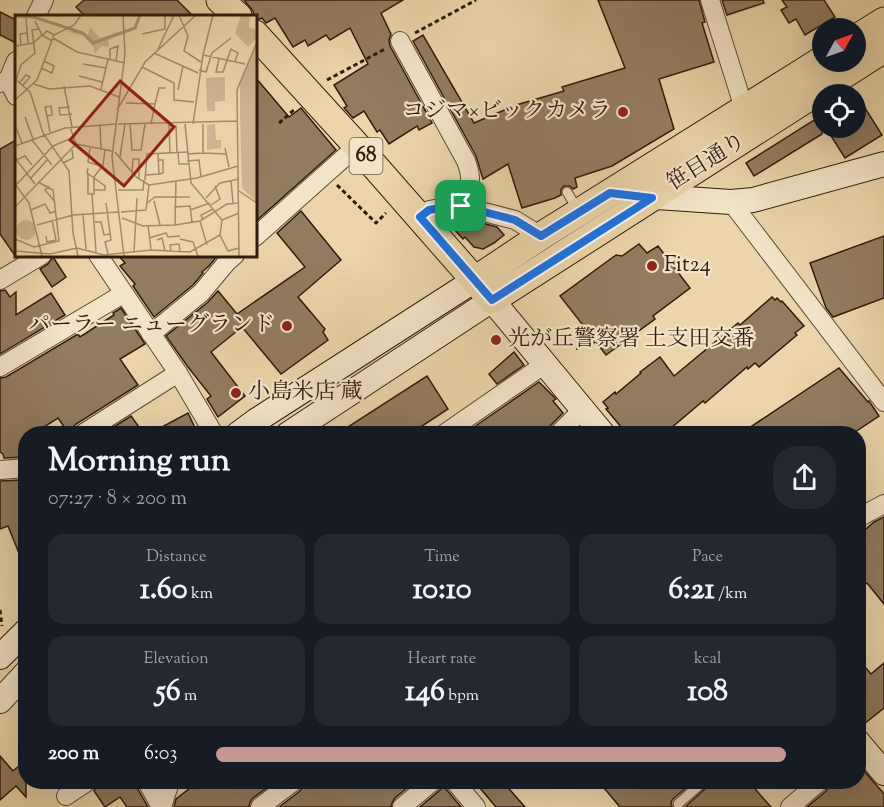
<!DOCTYPE html>
<html lang="en">
<head>
<meta charset="utf-8">
<style>
	:root { --surface:#171b24; --page:#242831; --text:#f1f3f6; --muted:#9ea1a6; --accent:#c59692 }
	body { margin:0; font-family:"Sorts Mill Goudy","Noto Serif JP",serif; background:var(--page); color:var(--text); height:100vh; display:flex; flex-direction:column; font-size:22px; white-space:nowrap }
	* { box-sizing:border-box; margin:0 }
	p { font-size:20px; color:var(--muted) }
	.icon { flex:none; width:33px; height:33px; fill:none; stroke:currentColor; stroke-width:2; stroke-linecap:round; stroke-linejoin:round }
	.map { position:relative; flex:1; overflow:hidden }
	.drawer { position:absolute; left:18px; top:426px; width:848px; height:363px; display:flex; flex-direction:column; background:var(--surface); border-radius:24px; box-shadow:0 6px 24px #0002 }
	.drawer>* { flex:none }
	.needle { width:39px; rotate:50deg }
	.fabs { position:absolute; left:812px; top:18px; display:grid; gap:12px }
	.fabs a { display:grid; place-items:center; width:54px; height:54px; border-radius:50%; background:var(--surface); box-shadow:0 6px 24px #0002; font-size:30px }
	.pin { position:absolute; display:grid; place-items:center; width:51px; height:51px; color:#fff; margin:-26px; border-radius:12px; box-shadow:0 3px 9px #0006 }
	.round { display:grid; place-items:center; flex:none; width:63px; height:63px; border-radius:24px; background:var(--page) }
	.overview { display:flex; align-items:center; justify-content:space-between; height:102px; padding:0 30px }
	h1 { font-size:33px; font-weight:800; line-height:45px }
	.stats { display:grid; grid-template-columns:repeat(3,1fr); gap:9px; height:102px; padding:6px 30px }
	.stats div { display:grid; align-content:center; border-radius:15px; background:var(--page); text-align:center }
	.stats b { font-size:30px; font-weight:800 }
	.stats small { font-size:16px; font-weight:400 }
	.stats p { font-size:16px }
	ul { padding:0 30px; list-style:none; font-size:20px }
	li { display:grid; grid-template-columns:96px 72px 1fr; align-items:center; height:45px }
	li i { height:15px; border-radius:8px; background:var(--accent) }
	.map>svg:first-child { display:block }
</style>
</head>
<body>
<div class="map">
<svg width="884" height="807" viewBox="0 0 884 807">
	<rect width="100%" height="100%" fill="#ecd5ab"/>
	<filter id="stains"><feTurbulence type="fractalNoise" baseFrequency=".00333" numOctaves="4"/><feColorMatrix values="0 0 0 0 .2 0 0 0 0 .09 0 0 0 0 .02 0 0 0 .5 -.17"/></filter>
	<radialGradient id="worn" r=".72"><stop offset=".6" stop-color="#630" stop-opacity="0"/><stop offset="1" stop-color="#630" stop-opacity=".3"/></radialGradient>
	<g fill="#927c5f" stroke="#301b0d" stroke-width="1.5">
		<path d="M84,0H177L193,16H85L76,7Z"/>
		<path d="M244,0H403L381,13L391,34L389,40L390,46L432,123L419,130L417,126L389,144L380,130L377,132L364,111L353,118L344,108L347,106L334,85L368,64L350,28L330,40L326,35L308,46L305,40L293,47L275,18L266,23L262,18L260,19H255L253,11Z"/>
		<path d="M598,0H699L705,22L702,23L714,62L659,79L674,129L612,166L575,178L577,187L573,189L570,186H564L561,189V195L555,198L522,208L508,164L483,179L476,156L413,41L423,35L474,123L516,105L564,91L562,87L625,68Z"/>
		<path d="M722,0H763L764,3L727,15Z"/>
		<path d="M782,0H824L835,17L805,35L796,19L789,23L781,10L787,7Z"/>
		<path d="M0,12L16,20V43L0,35Z"/>
		<path d="M255,77L289,117L301,108L336,150L255,222Z"/>
		<path d="M855,92L882,135L845,158L826,128H855Z"/>
		<path d="M822,115V134L754,176L746,163Z"/>
		<path d="M16,140V257L0,234V149Z"/>
		<path d="M301,211L341,260L298,297L325,329L323,332L328,340L281,374L242,327L211,352L245,396L218,417L207,399L211,396L188,367L166,336L208,302L218,291L237,314L305,267L277,233Z"/>
		<path d="M463,218L497,227L504,235L494,243L483,249L474,247L465,237L463,239L452,227Z"/>
		<path d="M884,236V298L833,317L826,308L810,263Z"/>
		<path d="M639,244L647,253L658,246L690,288L653,316L655,319L606,355L596,342L577,349L586,329L560,296L616,255L622,256Z"/>
		<path d="M118,255H218L209,266L202,272L203,273L193,285L154,317L133,286L135,284L120,266L125,263Z"/>
		<path d="M53,257L66,277L52,287L40,269L48,264Z"/>
		<path d="M5,290L10,297L16,292V315L51,293L65,315L0,354V291Z"/>
		<path d="M772,297L775,300L777,298L781,302L782,301L804,326L795,333L797,335L759,367L755,363L748,369L747,367L705,403L703,401L664,434H627L606,409L608,408L603,402L615,392L616,394L641,373L640,372L660,357L674,376L738,323L740,325Z"/>
		<path d="M121,308L145,344L120,359L138,385L76,424L72,428L71,434H69L58,418L33,434H26V457L4,458L3,454L0,452V378L6,377L78,334L80,337L114,315L113,313Z"/>
		<path d="M514,352L524,365L497,384L489,374Z"/>
		<path d="M839,368L868,402L869,401L879,416L852,434H740Z"/>
		<path d="M427,376L448,409L410,434H337Z"/>
		<path d="M539,382L556,399L553,401L563,413L550,426L547,434H467L477,425Z"/>
		<path d="M188,413L195,428L184,434H149Z"/>
		<path d="M131,416L144,434H111L109,430Z"/>
		<path d="M21,480L22,505L26,513L25,568L8,526L0,529V481Z"/>
		<path d="M884,517V604L867,583L858,590V536L874,522Z"/>
		<path d="M858,659L871,674L884,663V708L859,728H858Z"/>
		<path d="M0,756L13,771L26,760V797L16,786L0,800Z"/>
		<path d="M858,764L884,794V807H807L826,791L829,786L830,782H858Z"/>
		<path d="M99,782H136V786L148,807H127L120,797L105,807L94,791Z"/>
		<path d="M198,782H264L268,787L253,798L250,802L249,807H174L176,799Z"/>
		<path d="M304,782H414L395,798L392,803L391,807H279L300,791L303,787Z"/>
		<path d="M443,782L446,789L461,807H420L440,790L442,786Z"/>
		<path d="M488,782H503L525,807H496L480,788Z"/>
		<path d="M599,782H693L673,799L671,802L672,807H620Z"/>
		<path d="M710,782H749L771,807H685L707,787Z"/>
	</g>
	<g fill="none" stroke-linecap="round" stroke-linejoin="round">
		<defs>
			<g id="lane">
				<path d="M567,192L578,210"/>
				<path d="M678,804L703,782"/>
			</g>
			<g id="street">
				<path d="M710,0L747,118"/>
				<path d="M36,16L44,0"/>
				<path d="M400,41L466,161C474,181 469,188 461,206"/>
				<path d="M8,80L16,96"/>
				<path d="M0,83L8,80L16,61"/>
				<path d="M731,202L884,402"/>
				<path d="M420,217L429,210L451,206H461L515,220L541,236"/>
				<path d="M255,237L357,146"/>
				<path d="M98,255L178,373L214,434"/>
				<path d="M0,280L42,255"/>
				<path d="M151,334L201,293L227,262L235,255"/>
				<path d="M0,367L123,294"/>
				<path d="M82,434L178,373"/>
				<path d="M444,434L545,364"/>
				<path d="M558,434L583,409"/>
				<path d="M0,470L26,468"/>
				<path d="M858,518L884,504"/>
				<path d="M147,782L161,807"/>
				<path d="M455,782L476,807"/>
				<path d="M66,796L87,782"/>
				<path d="M162,807L170,782"/>
				<path d="M260,807L293,782"/>
				<path d="M402,807L432,782"/>
				<path d="M790,807L819,782"/>
			</g>
			<g id="secondary">
				<path d="M642,196L731,202L753,200L884,164"/>
				<path d="M238,434L257,420L475,280"/>
				<path d="M288,434L492,300L603,434"/>
				<path d="M0,657L26,631"/>
				<path d="M0,701L26,673"/>
				<path d="M858,742L884,773"/>
			</g>
			<g id="primary">
				<path d="M220,0L238,16"/>
				<path d="M255,34L357,146L492,300L884,49"/>
				<path d="M855,39L884,21"/>
				<path d="M475,280L541,236L822,60"/>
			</g>
		</defs>
		<use href="#lane" stroke="#5f4a34" stroke-width="11"/>
		<use href="#street" stroke="#5f4a34" stroke-width="20"/>
		<use href="#secondary" stroke="#301b0d" stroke-width="26"/>
		<use href="#primary" stroke="#301b0d" stroke-width="29"/>
		<g stroke="#301b0d" stroke-width="3" stroke-dasharray="4.5 3" stroke-linecap="butt">
			<path d="M415,33L476,0"/>
			<path d="M327,80L385,49"/>
			<path d="M279,123L295,109"/>
			<path d="M337,185L376,223L386,213"/>
			<path d="M0,610L2,626"/>
		</g>
		<use href="#lane" stroke="#f3e4c8" stroke-width="9"/>
		<use href="#street" stroke="#f3e4c8" stroke-width="18"/>
		<use href="#secondary" stroke="#f3e4c8" stroke-width="24"/>
		<use href="#primary" stroke="#ecd5ab" stroke-width="27"/>
	</g>
	<g fill="none" stroke-linecap="round" stroke-linejoin="round">
		<defs>
			<path id="route" d="M610,193L652,198L492,300L420,217L429,210L451,206H461L515,220L541,236Z"/>
		</defs>
		<use href="#route" stroke="#fff" stroke-width="12"/>
		<use href="#route" stroke="#1a73e8" stroke-width="8"/>
	</g>
	<g fill="#8f2418" stroke="#f3e4c8" stroke-width="2">
		<circle cx="623" cy="112" r="6"/>
		<circle cx="652" cy="266" r="6"/>
		<circle cx="287" cy="326" r="6"/>
		<circle cx="496" cy="340" r="6"/>
		<circle cx="236" cy="393" r="6"/>
	</g>
	<g text-anchor="middle" dominant-baseline="central" stroke-width="4.5" stroke-linejoin="round" paint-order="stroke">
		<rect fill="#f3e4c8" stroke="#6a5745" stroke-width="1.5" x="349.5" y="138" width="33" height="36" rx="4.5"/>
		<g font-size="21" font-weight="bold" fill="#301b0d">
			<text x="366" y="156">68</text>
		</g>
		<g font-size="22" fill="#301b0d" stroke="#f3e4c8" text-anchor="start">
			<text x="611" y="112" text-anchor="end">コジマ×ビックカメラ</text>
			<text x="664" y="266">Fit24</text>
			<text x="275" y="326" text-anchor="end">パーラー ニューグランド</text>
			<text x="508" y="340">光が丘警察署 土支田交番</text>
			<text x="248" y="393">小島米店 蔵</text>
		</g>
		<g font-size="22" fill="#301b0d" stroke="#f3e4c8">
			<text transform="translate(707 163) rotate(-32)">笹目通り</text>
		</g>
	</g>
	<g transform="translate(15 15)">
		<rect width="242" height="242" fill="#ecd5ab"/>
		<path d="M226,0H235L234,12L241,15V24L233,32L220,18ZM75,12L85,23L107,16V19L93,25L94,32L87,31L79,39V33L69,21L50,16H66L73,20ZM241,30V186L227,173L225,99V69ZM210,62V86L200,87V96H192L191,63ZM200,109L201,125H206V133L192,135V110ZM1 215a10 10 0 1 1 20 0a10 10 0 1 1-20 0Z" fill="#ccb590"/>
		<path fill="none" stroke="#ac9675" stroke-width="3" d="M0,1L19,2L68,18L78,28L120,13L125,0"/>
		<path fill="none" stroke="#a18b6c" stroke-width="1.5" d="M108,0L110,39L97,142L109,241M164,0L173,21L169,36L186,47M11,3L13,29M20,6L27,20L37,26M127,19L150,14V0M38,23L62,37L110,48M6,30L5,19L12,18M0,31L18,28L32,16L39,20M143,34L159,0M139,38L183,58M188,40L198,0M95,44V34L103,31L101,46M204,44L201,57H208L216,34L223,38L220,46M68,49L91,53M127,52L159,68V85L179,87M26,53L37,58L39,51L29,46M184,55L191,57L197,38L216,23M64,61L87,67M0,64L15,77L28,118L54,156L58,218L63,241M1,65L6,50L20,38L17,15L24,14M5,67L11,60L15,62L8,70M19,69L34,74L75,71L104,82M49,71L57,112M86,74L93,44M163,75L168,51M0,85L22,65L39,20L59,10L66,0M111,88L140,89L136,109M140,89L144,73H151M55,92L44,93L45,100L57,99M102,95L130,47L181,0M32,101L37,100L36,91L30,92L32,101L35,117M10,102L18,124M103,109L223,106M115,109L117,135H126L130,109M170,109L176,168L207,205M178,109L188,40L230,49M0,110L7,128M85,110L86,134M154,110L155,138M161,110L162,138M55,112L61,129M17,125L37,150M61,129L97,136M0,131L50,113L101,109M38,131L57,123M75,133L73,147L82,150M210,133L214,152M100,137L121,162L134,170L131,195L106,197M163,138L164,149H173M188,138L211,139M172,139L188,138V109M105,142L110,109M0,143L20,169M1,145L10,141L17,150M143,145H148V158L144,159M172,146L184,145L186,162M48,148L58,143L57,135M73,153L72,158L90,171V175H79M73,158V179H79V162L88,150L90,135M117,158L118,144H124V164M131,160L144,159L143,139M15,164L32,145M130,165L132,139L172,137M216,165L218,188M0,169L14,188L27,241M134,170L182,163L223,151M0,171L38,131M34,171L30,175L40,187M103,175H128L129,165M224,176L242,188M77,179L81,237M191,183L205,168L224,164M139,186L145,210M91,188L96,225L90,227L93,239M132,188L140,182H175M196,190L205,184L200,171M0,192L61,129M159,192L175,191L177,207M16,195L30,189L35,198L41,196M175,195L195,188M224,198L207,205L205,220L213,236L224,233M68,200L71,234M107,203L128,211L160,210L185,206L212,189L224,188M188,205L186,200L198,194M185,206L192,230M80,207H86L89,220L95,219M22,210L58,200L103,197M133,210L136,235M160,210L161,166M31,221L32,227L41,225L37,205M134,223L151,218L153,222L165,221M0,224L19,232L44,226L38,175L23,167M165,224L178,227L183,241M142,225L147,223L150,236M0,236L35,239L62,233L89,240L136,235L175,237L205,220M156,236L155,230L164,229L165,236M119,237L122,183M224,241L222,75L242,27"/>
		<path fill="#8f2418" fill-opacity="0.15" stroke="#8f2418" stroke-width="3" d="M105,66L159,112L109,171L55,125Z"/>
		<rect width="242" height="242" fill="none" stroke="#301b0d" stroke-width="3"/>
	</g>
	<rect width="100%" height="100%" filter="url(#stains)"/>
	<rect width="100%" height="100%" fill="url(#worn)"/>
</svg>
<div class="fabs">
<a><svg class="needle" viewBox="-14 -14 28 28"><path d="M0-13l5 13h-10z" fill="#e53935"/><path d="M0 13l5-13h-10z" fill="#9ea1a6"/></svg></a>
<a><svg class="icon" aria-label="locate" viewBox="0 0 24 24"><circle cx="12" cy="12" r="6"/><path d="M12 2v4M12 18v4M2 12h4M18 12h4"/></svg></a>
</div>
<div class="pin" style="left:461px;top:206px;background:#1e9e55"><svg class="icon" aria-label="arrive" viewBox="0 0 24 24"><path d="M6 21V4h12l-3 4 3 4H6"/></svg></div>
<section class="drawer">
<div class="overview"><div><h1>Morning run</h1><p>07:27 · 8 × 200 m</p></div><a class="round"><svg class="icon" aria-label="share" viewBox="0 0 24 24"><path d="M12 15V3M7 8l5-5 5 5M5 13v7h14v-7"/></svg></a></div>
<div class="stats">
<div><p>Distance</p><b>1.60<small> km</small></b></div>
<div><p>Time</p><b>10:10</b></div>
<div><p>Pace</p><b>6:21<small> /km</small></b></div>
</div>
<div class="stats">
<div><p>Elevation</p><b>56<small> m</small></b></div>
<div><p>Heart rate</p><b>146<small> bpm</small></b></div>
<div><p>kcal</p><b>108</b></div>
</div>
<ul>
<li><b>200 m</b>6:03<i style="width:92%"></i></li>
</ul>
</section>
</div>
</body>
</html>
